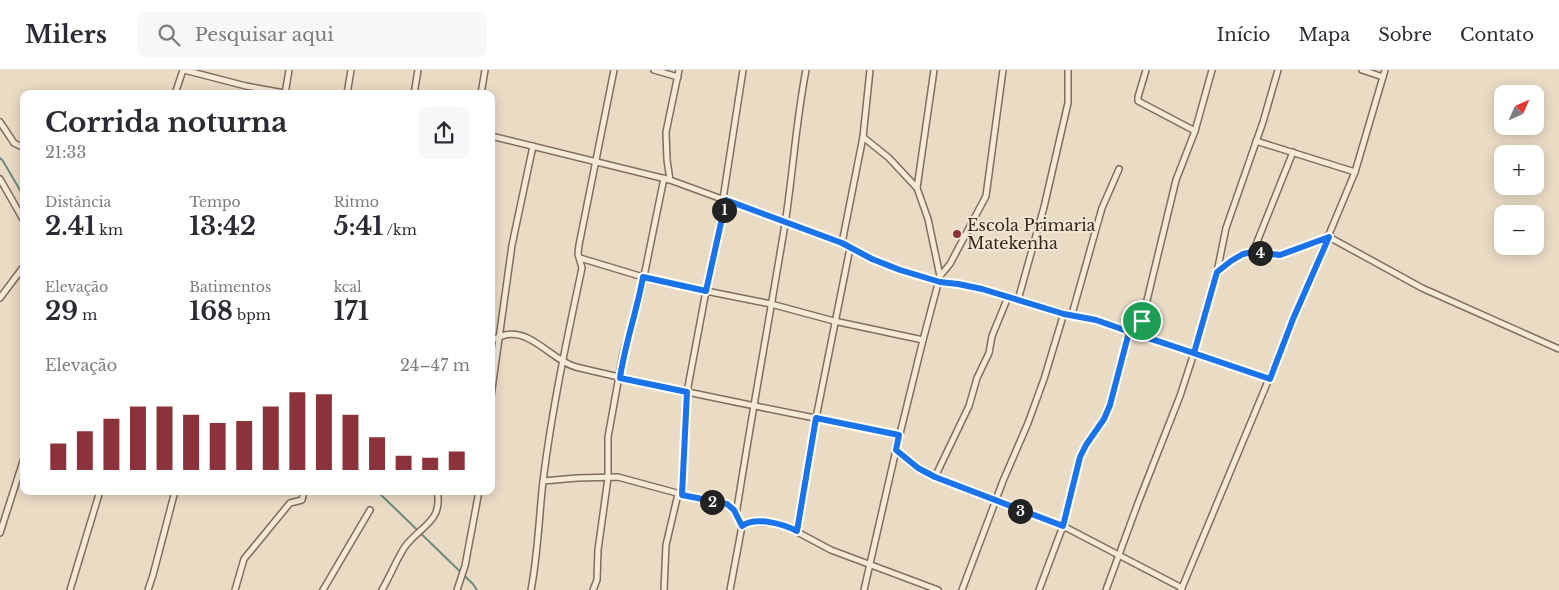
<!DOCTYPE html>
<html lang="pt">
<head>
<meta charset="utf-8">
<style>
	:root { --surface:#fff; --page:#f7f7f7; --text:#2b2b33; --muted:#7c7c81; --line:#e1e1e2; --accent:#8c323b }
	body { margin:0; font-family:"Libre Baskerville",serif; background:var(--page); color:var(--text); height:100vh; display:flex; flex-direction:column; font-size:19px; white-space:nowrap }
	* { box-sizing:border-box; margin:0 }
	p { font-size:16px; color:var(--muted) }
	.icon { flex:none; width:28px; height:28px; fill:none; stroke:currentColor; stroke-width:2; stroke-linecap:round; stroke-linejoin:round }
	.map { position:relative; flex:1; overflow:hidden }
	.sheet { position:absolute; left:20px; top:20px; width:475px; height:405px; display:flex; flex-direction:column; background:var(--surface); border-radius:10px; box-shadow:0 2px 12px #0003 }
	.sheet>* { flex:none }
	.needle { width:32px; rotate:45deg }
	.tools { position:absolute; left:1494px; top:15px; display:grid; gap:10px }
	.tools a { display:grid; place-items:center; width:50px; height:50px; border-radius:10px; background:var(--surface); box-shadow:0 2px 12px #0003; font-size:25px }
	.pin { position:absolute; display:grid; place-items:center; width:42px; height:42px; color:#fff; margin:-21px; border:2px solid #fff; border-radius:50%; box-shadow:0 1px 5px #0007 }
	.km { position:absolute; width:25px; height:25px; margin:-12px; border-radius:50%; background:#222; color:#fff; font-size:14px; line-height:25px; text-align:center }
	.round { display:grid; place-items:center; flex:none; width:52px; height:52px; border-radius:10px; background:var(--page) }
	.head { display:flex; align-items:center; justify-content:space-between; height:85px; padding:0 25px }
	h1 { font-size:28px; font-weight:700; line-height:38px }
	.figures { display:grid; grid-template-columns:repeat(3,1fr); gap:8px; height:85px; padding:5px 25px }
	.figures div { display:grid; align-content:center }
	.figures b { font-size:25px; font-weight:700 }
	.figures small { font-size:14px; font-weight:400 }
	.figures p { font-size:14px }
	.chart { height:140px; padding:10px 25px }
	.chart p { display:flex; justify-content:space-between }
	.chart svg { width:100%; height:90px; margin-top:5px; stroke:var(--accent); stroke-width:6 }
	header { display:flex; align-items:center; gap:30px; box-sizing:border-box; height:70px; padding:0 25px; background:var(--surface); border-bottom:1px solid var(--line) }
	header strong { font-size:24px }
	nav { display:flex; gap:28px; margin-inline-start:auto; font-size:18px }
	.search { width:350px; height:45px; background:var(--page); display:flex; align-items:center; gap:12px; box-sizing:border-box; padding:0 18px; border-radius:10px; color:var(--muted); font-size:19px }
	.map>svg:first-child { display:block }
</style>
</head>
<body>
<header>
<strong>Milers</strong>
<div class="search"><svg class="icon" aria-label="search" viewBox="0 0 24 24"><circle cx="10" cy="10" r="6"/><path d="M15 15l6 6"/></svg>Pesquisar aqui</div>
<nav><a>Início</a><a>Mapa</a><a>Sobre</a><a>Contato</a></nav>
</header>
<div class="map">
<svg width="1559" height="520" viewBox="0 0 1559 520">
	<rect width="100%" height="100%" fill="#eadbc4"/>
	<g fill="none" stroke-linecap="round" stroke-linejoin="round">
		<g stroke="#6d8b81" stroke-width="2">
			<path d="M0,88L3,91L24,127"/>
			<path d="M377,421L473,514L477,520"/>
		</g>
		<defs>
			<g id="street">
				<path d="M184,0L246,16L290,24"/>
				<path d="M654,0L678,7"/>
				<path d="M1146,0L1138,27V31L1195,61"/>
				<path d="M1362,0L1383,7"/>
				<path d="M175,24L183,0"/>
				<path d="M285,24L289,0"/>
				<path d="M347,24L351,0"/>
				<path d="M414,24L418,0"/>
				<path d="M481,24L485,0"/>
				<path d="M0,52L14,73L24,78"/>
				<path d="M491,66L670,110L842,173L872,189L900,200L940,212L958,214L982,219L1064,243L1096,250L1270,309"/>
				<path d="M863,67L889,88L917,118L928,149L940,206L923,270L896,380L864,520"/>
				<path d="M1256,71L1355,102"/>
				<path d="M0,109L24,151"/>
				<path d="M670,110L667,90L666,62L679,0"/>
				<path d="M917,118L934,0"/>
				<path d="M723,129L743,0"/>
				<path d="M842,173L863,67L870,0"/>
				<path d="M1253,182L1293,82"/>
				<path d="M580,188L643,207L706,221L771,234L834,251L923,270"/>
				<path d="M1217,202L1231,191L1243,184L1253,182L1280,185L1329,167L1422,218L1559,279"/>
				<path d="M940,206L950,194L986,126L1003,0"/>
				<path d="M0,228L24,196"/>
				<path d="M1018,230L1044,137L1068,33V0"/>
				<path d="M1072,244L1102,138L1119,99"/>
				<path d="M1142,251L1149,268"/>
				<path d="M1133,263L1142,251L1176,110L1195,61L1212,0"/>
				<path d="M491,270C496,269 501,266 505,265C532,259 552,291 576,297C683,323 792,343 899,365"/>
				<path d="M491,326L512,175L533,76"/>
				<path d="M896,380L918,399L935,407L1063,456L1182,518"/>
				<path d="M935,407L969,336L977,308L989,283L992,266L1008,227"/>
				<path d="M543,411L577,408L618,407L706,431L727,435L734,440L742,456L730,520"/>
				<path d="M682,425L687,322L706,221L726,130"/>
				<path d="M736,445C751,348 769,251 785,154C793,103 796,51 806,0"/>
				<path d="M742,456L753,452L776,453L786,456L831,480L938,520"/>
				<path d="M797,461L816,348L850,178"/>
				<path d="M0,463L24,388"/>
				<path d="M70,520L100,421"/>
				<path d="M148,520L153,505L175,421"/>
				<path d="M235,520L244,489L290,433L302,430L304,421"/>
				<path d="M323,520L370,440"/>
				<path d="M382,520C390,506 396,491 404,478C418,457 444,452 437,421"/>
				<path d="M457,520L465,496L479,421"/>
				<path d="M531,520C538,484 539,447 543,411C552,339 567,268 582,198L578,184L579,175L614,0"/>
				<path d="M593,520L597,510L598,480L608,408V367L623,284L640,226L664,108"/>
				<path d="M664,520L666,475L678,424"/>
				<path d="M962,520L1003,411L1028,353L1044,309L1064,243"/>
				<path d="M1039,520L1063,456L1080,387L1086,375L1104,349L1110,335L1129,262"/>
				<path d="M1106,520L1138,433L1180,326L1194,283L1217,202L1226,158L1263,52L1278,0"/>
				<path d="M1181,520L1355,102L1385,0"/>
			</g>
		</defs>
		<use href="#street" stroke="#836d5c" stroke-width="8"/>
		<use href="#street" stroke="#f5e9d7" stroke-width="5"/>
	</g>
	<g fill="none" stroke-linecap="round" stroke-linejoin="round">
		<defs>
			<path id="route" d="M1142,251L1133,263L1096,250L1064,244L982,219L958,214L940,212L900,200L872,189L842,173L726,130L706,221L643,207C637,241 625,273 620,308L687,322L682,425L727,434L734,440L742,456C756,446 783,454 797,461L816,348L899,365L896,380L918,398L935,407L1063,456L1080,387L1086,375L1104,349L1110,335L1129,262L1194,283L1217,202L1231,191L1243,184L1253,182L1280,185L1329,167L1293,249L1270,309L1149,268L1142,251"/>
		</defs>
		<use href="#route" stroke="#fff" stroke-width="10"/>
		<use href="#route" stroke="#1a73e8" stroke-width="6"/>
	</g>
	<circle fill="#8c323b" stroke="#f2e6d3" stroke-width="2" cx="957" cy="164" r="5"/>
	<g text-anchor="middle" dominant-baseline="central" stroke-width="4" stroke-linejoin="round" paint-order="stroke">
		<g font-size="16" fill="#34271f" stroke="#f2e6d3" text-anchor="start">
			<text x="967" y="155">Escola Primaria<tspan x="967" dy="18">Matekenha</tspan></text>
		</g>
	</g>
</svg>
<div class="tools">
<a><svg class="needle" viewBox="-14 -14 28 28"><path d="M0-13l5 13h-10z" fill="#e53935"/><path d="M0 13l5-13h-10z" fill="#7c7c81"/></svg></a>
<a>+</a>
<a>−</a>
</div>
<div class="pin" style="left:1142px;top:251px;background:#1e9e55"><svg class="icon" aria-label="arrive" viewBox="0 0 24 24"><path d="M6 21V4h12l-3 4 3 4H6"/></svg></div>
<b class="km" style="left:724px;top:140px">1</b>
<b class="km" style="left:712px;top:432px">2</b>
<b class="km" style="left:1020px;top:441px">3</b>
<b class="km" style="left:1260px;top:183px">4</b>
<section class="sheet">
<div class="head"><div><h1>Corrida noturna</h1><p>21:33</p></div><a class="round"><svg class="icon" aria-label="share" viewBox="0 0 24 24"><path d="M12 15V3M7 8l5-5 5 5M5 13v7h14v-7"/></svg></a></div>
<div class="figures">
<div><p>Distância</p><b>2.41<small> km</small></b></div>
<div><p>Tempo</p><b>13:42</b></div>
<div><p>Ritmo</p><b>5:41<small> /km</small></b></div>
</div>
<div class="figures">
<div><p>Elevação</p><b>29<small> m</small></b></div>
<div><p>Batimentos</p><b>168<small> bpm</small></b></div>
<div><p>kcal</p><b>171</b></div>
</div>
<div class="chart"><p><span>Elevação</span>24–47 m</p>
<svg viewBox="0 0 160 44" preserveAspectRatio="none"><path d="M5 44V31M15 44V25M25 44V19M35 44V13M45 44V13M55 44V17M65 44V21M75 44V20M85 44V13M95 44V6M105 44V7M115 44V17M125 44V28M135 44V37M145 44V38M155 44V35"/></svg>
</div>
</section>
</div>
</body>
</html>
